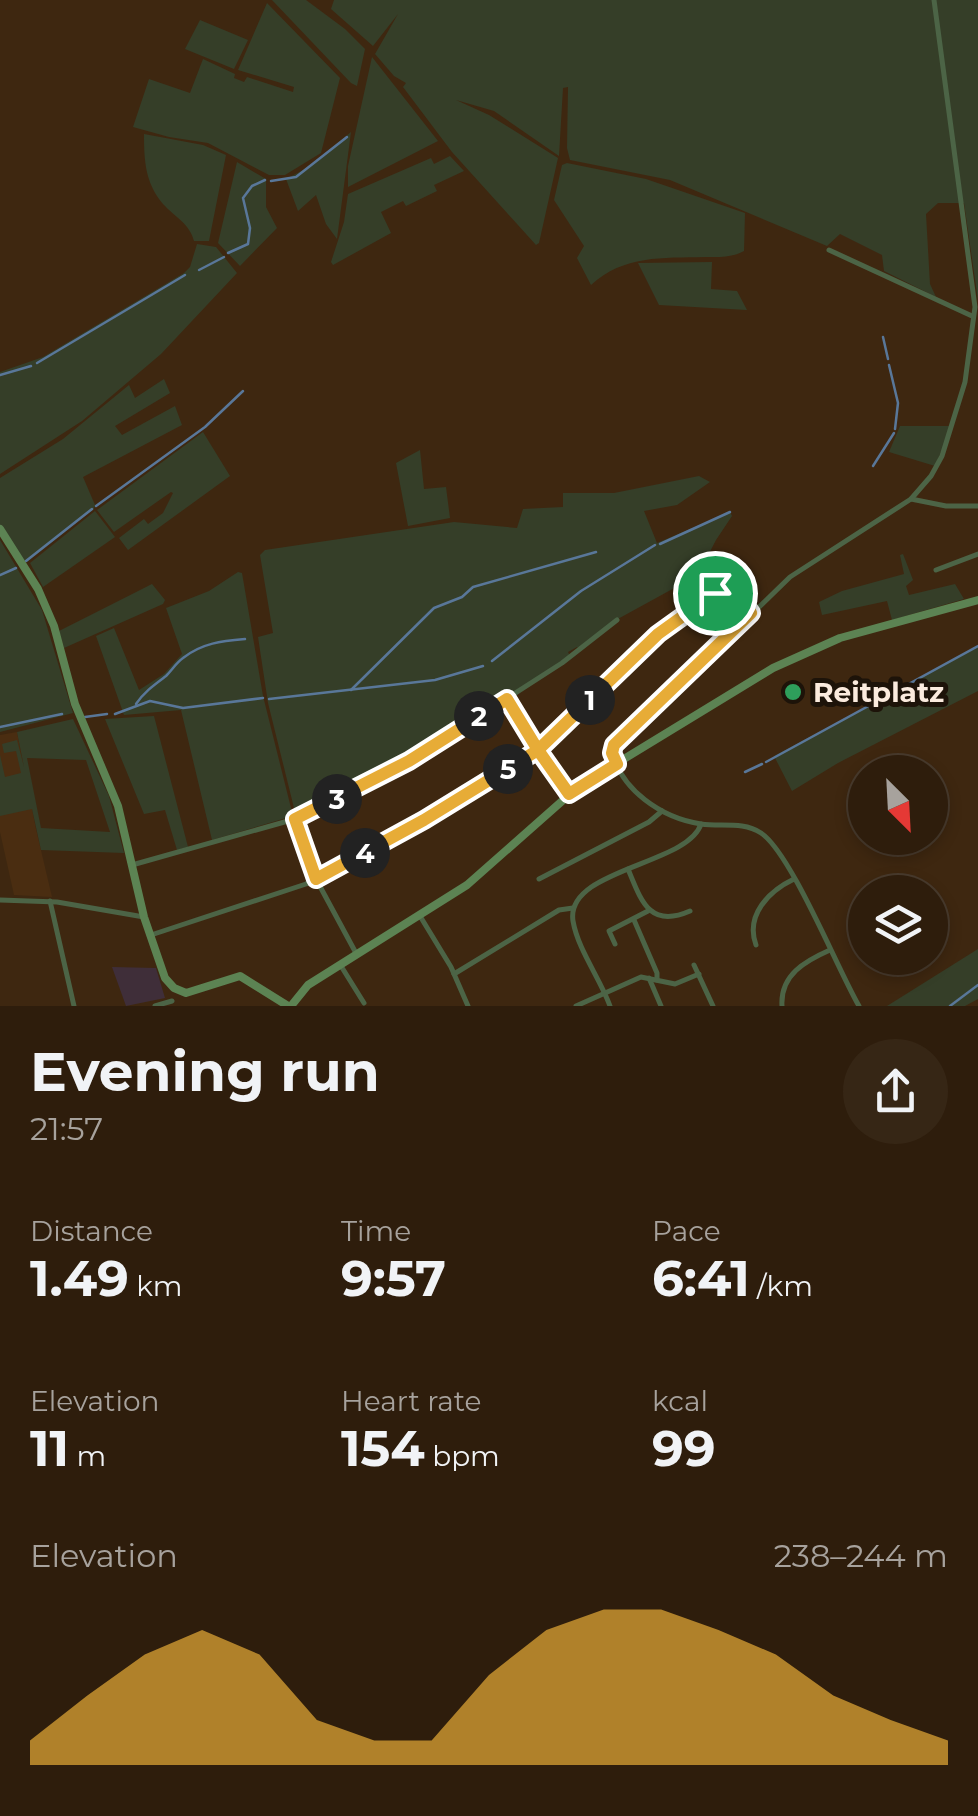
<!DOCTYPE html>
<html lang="en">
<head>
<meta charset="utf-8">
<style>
	:root { --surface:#2e1d0c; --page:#362615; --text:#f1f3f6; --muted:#a7a29d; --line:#493b2d; --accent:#e7ac37 }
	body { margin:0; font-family:Montserrat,sans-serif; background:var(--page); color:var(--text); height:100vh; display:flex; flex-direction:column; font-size:38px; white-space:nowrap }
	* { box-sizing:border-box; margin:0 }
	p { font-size:32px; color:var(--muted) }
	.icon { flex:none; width:55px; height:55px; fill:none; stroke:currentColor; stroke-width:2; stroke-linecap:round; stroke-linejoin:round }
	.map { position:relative; height:1006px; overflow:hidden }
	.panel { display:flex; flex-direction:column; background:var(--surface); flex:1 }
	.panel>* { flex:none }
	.needle { width:65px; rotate:156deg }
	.fabs { position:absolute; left:848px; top:755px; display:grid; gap:20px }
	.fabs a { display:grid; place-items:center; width:100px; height:100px; border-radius:50%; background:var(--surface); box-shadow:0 5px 15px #0003,0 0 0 2px var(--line); font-size:50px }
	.pin { position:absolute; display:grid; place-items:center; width:85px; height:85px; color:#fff; margin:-42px; border:5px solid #fff; border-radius:50%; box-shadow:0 2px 10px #0007 }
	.km { position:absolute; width:50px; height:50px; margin:-25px; border-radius:50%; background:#222; color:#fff; font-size:28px; line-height:50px; text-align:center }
	.round { display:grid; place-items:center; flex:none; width:105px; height:105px; border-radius:52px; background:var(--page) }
	.headline { display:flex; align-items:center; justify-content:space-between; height:170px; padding:0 30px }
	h1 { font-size:55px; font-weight:700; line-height:75px }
	.stats { display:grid; grid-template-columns:repeat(3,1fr); gap:15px; height:170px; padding:10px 30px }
	.stats div { display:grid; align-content:center }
	.stats b { font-size:50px; font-weight:700 }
	.stats small { font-size:28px; font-weight:400 }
	.stats p { font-size:28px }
	.chart { height:280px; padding:20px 30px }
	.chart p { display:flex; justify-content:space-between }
	.chart svg { width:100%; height:180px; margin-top:10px; fill:var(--accent); opacity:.7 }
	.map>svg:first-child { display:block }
</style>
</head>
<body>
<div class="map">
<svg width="978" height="1006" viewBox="0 0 978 1006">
	<rect width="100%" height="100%" fill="#3e2710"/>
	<path fill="#4a2d11" d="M17,732L36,829L52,897L14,895L0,832V735Z"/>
	<path fill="#3f2e39" d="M112,967L156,968L165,998L126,1006Z"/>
	<g fill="#353e28" fill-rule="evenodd">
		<path d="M272,0H306L345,29L365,49L357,86L351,83Z"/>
		<path d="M334,0H978V300L964,203H938L926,214L930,284L936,297L884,271L882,255L840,234L827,246L670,180L570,160L567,148L568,87L563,88L559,156L494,111L456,100L489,115L558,158L539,243L536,245L452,152L403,87L406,83L394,76L375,54L398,14L373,46L331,9Z"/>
		<path d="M267,3L340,78L321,153L285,175H269L208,143L169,137L133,127L149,79L190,93L203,59L235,74L234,78L244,82L247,77L293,92L294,87L238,70Z"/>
		<path d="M200,20L248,40L234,69L185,49Z"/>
		<path d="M372,57L438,141L348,187V166Z"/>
		<path d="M351,132L337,239L326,224L316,195L298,211L286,179L307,168Z"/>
		<path d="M144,134L203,145L226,155L209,241H194C190,224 175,217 163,204C145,183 144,160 144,134Z"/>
		<path d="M450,156L464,171L434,185L437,191L406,206L403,201L381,212L391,233L333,265L331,262L344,222L348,194L431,158L434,164Z"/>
		<path d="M237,162L266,179V207L277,228L240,266L218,243Z"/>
		<path d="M567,163L646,179L745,213L744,251C731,258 719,257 705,257C662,258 624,255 591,285L577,258L584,246L554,200L562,165Z"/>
		<path d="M197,244L216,247L237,273L161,354L82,421L0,474V372L43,357L184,273L190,267Z"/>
		<path d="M712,262L711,289L737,291L747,310L659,305L638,263Z"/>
		<path d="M164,379L170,393L115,426L122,435L175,406L182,425L83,477L95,505L94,509L27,562L24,561L0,525V478L63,439L129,385L135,398Z"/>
		<path d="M900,426H952L935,466L889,452Z"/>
		<path d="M203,432L230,476L128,550L119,538L144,519L148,524L163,513L173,493L171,492L114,532L97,510Z"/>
		<path d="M420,450L424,489L446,487L450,518L408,526L396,463Z"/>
		<path d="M699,476L710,482L677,505L644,511L657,543L730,512L732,516L716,540L698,575L616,620L579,649L577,647L568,652L570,656L434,743L296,816L268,703L258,637L273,633L260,555L265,550L454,522L517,528L523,509L563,507V493H614Z"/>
		<path d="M95,511L115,537L43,587L30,563Z"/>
		<path d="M0,540L42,610L73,713L0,732Z"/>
		<path d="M903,554L913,580L906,586L909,595L955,584L964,599L892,620L887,601L822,615L819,602L842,591L904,574L900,555Z"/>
		<path d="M238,572L242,573L263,696L293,816L212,840L181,710L124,715L96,636L114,628L139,690L164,674L182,654L166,608L209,591Z"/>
		<path d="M152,584L165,600L163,604L64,648L59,631Z"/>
		<path d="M978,647V691L838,763L792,791L774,756Z"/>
		<path d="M154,716L188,847L177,850L165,810L144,814L105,719Z"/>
		<path d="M73,719L109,796L124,853L41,850L32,809L0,816V755L5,777L21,773L16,751L4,753L2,744L17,740L24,767L17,732ZM27,758L86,760L110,832L41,828Z"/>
		<path d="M978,949V999L965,1006H887Z"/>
	</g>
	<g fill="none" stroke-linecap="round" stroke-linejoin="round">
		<g stroke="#597799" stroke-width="2.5">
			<path d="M271,181L296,177L347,137"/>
			<path d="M228,253L248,244L250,228L243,198L252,186L265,180"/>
			<path d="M199,270L224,257"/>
			<path d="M883,337L888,359"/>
			<path d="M37,363L185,275"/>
			<path d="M889,365L898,403L895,429"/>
			<path d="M0,375L31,366"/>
			<path d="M873,466L894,433"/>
			<path d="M96,506L205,427L243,391"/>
			<path d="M660,544L730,512"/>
			<path d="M26,561L92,509"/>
			<path d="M0,575L16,568"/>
			<path d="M492,661L581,591L655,545"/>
			<path d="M351,690L434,608L462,597L473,587L596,552"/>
			<path d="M269,699L435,680L483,666"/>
			<path d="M136,704C144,692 154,685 166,676C172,670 176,663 183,658C202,643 222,641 245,639"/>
			<path d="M115,714L150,701L183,708L263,698"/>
			<path d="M85,717L107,714"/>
			<path d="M0,727L62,714"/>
			<path d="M766,762L978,646"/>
			<path d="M745,772L762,764"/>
			<path d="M950,1006L978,985"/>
		</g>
		<g stroke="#4c6446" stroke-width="5">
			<path d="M829,250L972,316"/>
			<path d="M911,499L946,506H978"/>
			<path d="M936,570L978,554"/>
			<path d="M507,700L569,793"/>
			<path d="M295,819L316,879L357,955"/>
			<path d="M132,865L295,819L328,804L433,746L562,663L617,620"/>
			<path d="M628,869C641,900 649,929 690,911"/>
			<path d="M539,879L649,822L662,811"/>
			<path d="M0,900L57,902L144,917"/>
			<path d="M50,901L74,1006"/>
			<path d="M420,916L451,967L468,1006"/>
			<path d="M634,920L657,973V980"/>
			<path d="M151,935L306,884L459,799L549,741L643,648L707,597C725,589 741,597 751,613"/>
			<path d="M615,944L609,931L648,911"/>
			<path d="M756,945C745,915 769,891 794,879"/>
			<path d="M694,965L713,1006"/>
			<path d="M341,966L364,1003"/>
			<path d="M454,974L559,910L573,908"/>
			<path d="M649,978L661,1006"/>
			<path d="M155,1006L172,1001"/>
			<path d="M576,1006L641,977L675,984L699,974"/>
			<path d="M610,1006C600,978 578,950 573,921C565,869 688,865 701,824"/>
			<path d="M782,1006C780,975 805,961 830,950"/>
			<path d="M859,1006C837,968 791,853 761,833C743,821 721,827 701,824C662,818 620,790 612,750L790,577L911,499L931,476L942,456L965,382L975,307L934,0"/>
		</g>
		<g stroke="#5c8353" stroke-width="8">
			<path d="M0,529L38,589L54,626L75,704L118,806L144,917L165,978L174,988L186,993L240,976L288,1006"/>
			<path d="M291,1006L308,985L467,885L578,787L773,668L840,638L978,600"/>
		</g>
	</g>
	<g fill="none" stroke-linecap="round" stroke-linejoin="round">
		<defs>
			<path id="route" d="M715,593L658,634L538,750L507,699L409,761L295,819L316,879L424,820L538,750L569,794L617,764L612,753L614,745L751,613C743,600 731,592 715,593"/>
		</defs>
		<use href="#route" stroke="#fff" stroke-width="20"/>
		<use href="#route" stroke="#e7ac37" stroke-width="12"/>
	</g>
	<circle fill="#2e9e5b" stroke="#1d1309" stroke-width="4" cx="793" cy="692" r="10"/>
	<g text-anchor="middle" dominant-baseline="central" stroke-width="10" stroke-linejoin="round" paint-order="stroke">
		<g font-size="28" font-weight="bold" fill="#fbebde" stroke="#1d1309" text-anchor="start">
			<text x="813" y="692">Reitplatz</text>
		</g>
	</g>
</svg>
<div class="fabs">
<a><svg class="needle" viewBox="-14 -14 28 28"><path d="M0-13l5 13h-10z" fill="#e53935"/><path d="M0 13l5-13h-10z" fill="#a7a29d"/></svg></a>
<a><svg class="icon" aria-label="layers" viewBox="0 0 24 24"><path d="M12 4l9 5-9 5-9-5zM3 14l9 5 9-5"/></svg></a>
</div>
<div class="pin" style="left:715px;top:593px;background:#1e9e55"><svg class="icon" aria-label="arrive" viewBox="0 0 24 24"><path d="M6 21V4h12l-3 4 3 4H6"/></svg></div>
<b class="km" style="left:590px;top:700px">1</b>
<b class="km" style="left:479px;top:716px">2</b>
<b class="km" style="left:337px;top:799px">3</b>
<b class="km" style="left:365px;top:853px">4</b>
<b class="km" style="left:508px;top:769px">5</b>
</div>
<section class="panel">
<div class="headline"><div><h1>Evening run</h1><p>21:57</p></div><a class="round"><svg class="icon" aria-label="share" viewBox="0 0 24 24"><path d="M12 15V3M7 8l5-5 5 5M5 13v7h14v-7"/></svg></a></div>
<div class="stats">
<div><p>Distance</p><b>1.49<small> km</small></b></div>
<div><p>Time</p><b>9:57</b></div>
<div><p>Pace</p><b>6:41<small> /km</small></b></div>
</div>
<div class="stats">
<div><p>Elevation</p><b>11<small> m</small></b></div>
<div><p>Heart rate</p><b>154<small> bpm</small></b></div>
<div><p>kcal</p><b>99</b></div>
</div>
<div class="chart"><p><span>Elevation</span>238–244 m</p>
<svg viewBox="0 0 160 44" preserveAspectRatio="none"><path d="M0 44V38L10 27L20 17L30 11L40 17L50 33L60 38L70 38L80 22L90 11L100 6L110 6L120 11L130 17L140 27L150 33L160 38V44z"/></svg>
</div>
</section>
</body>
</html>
